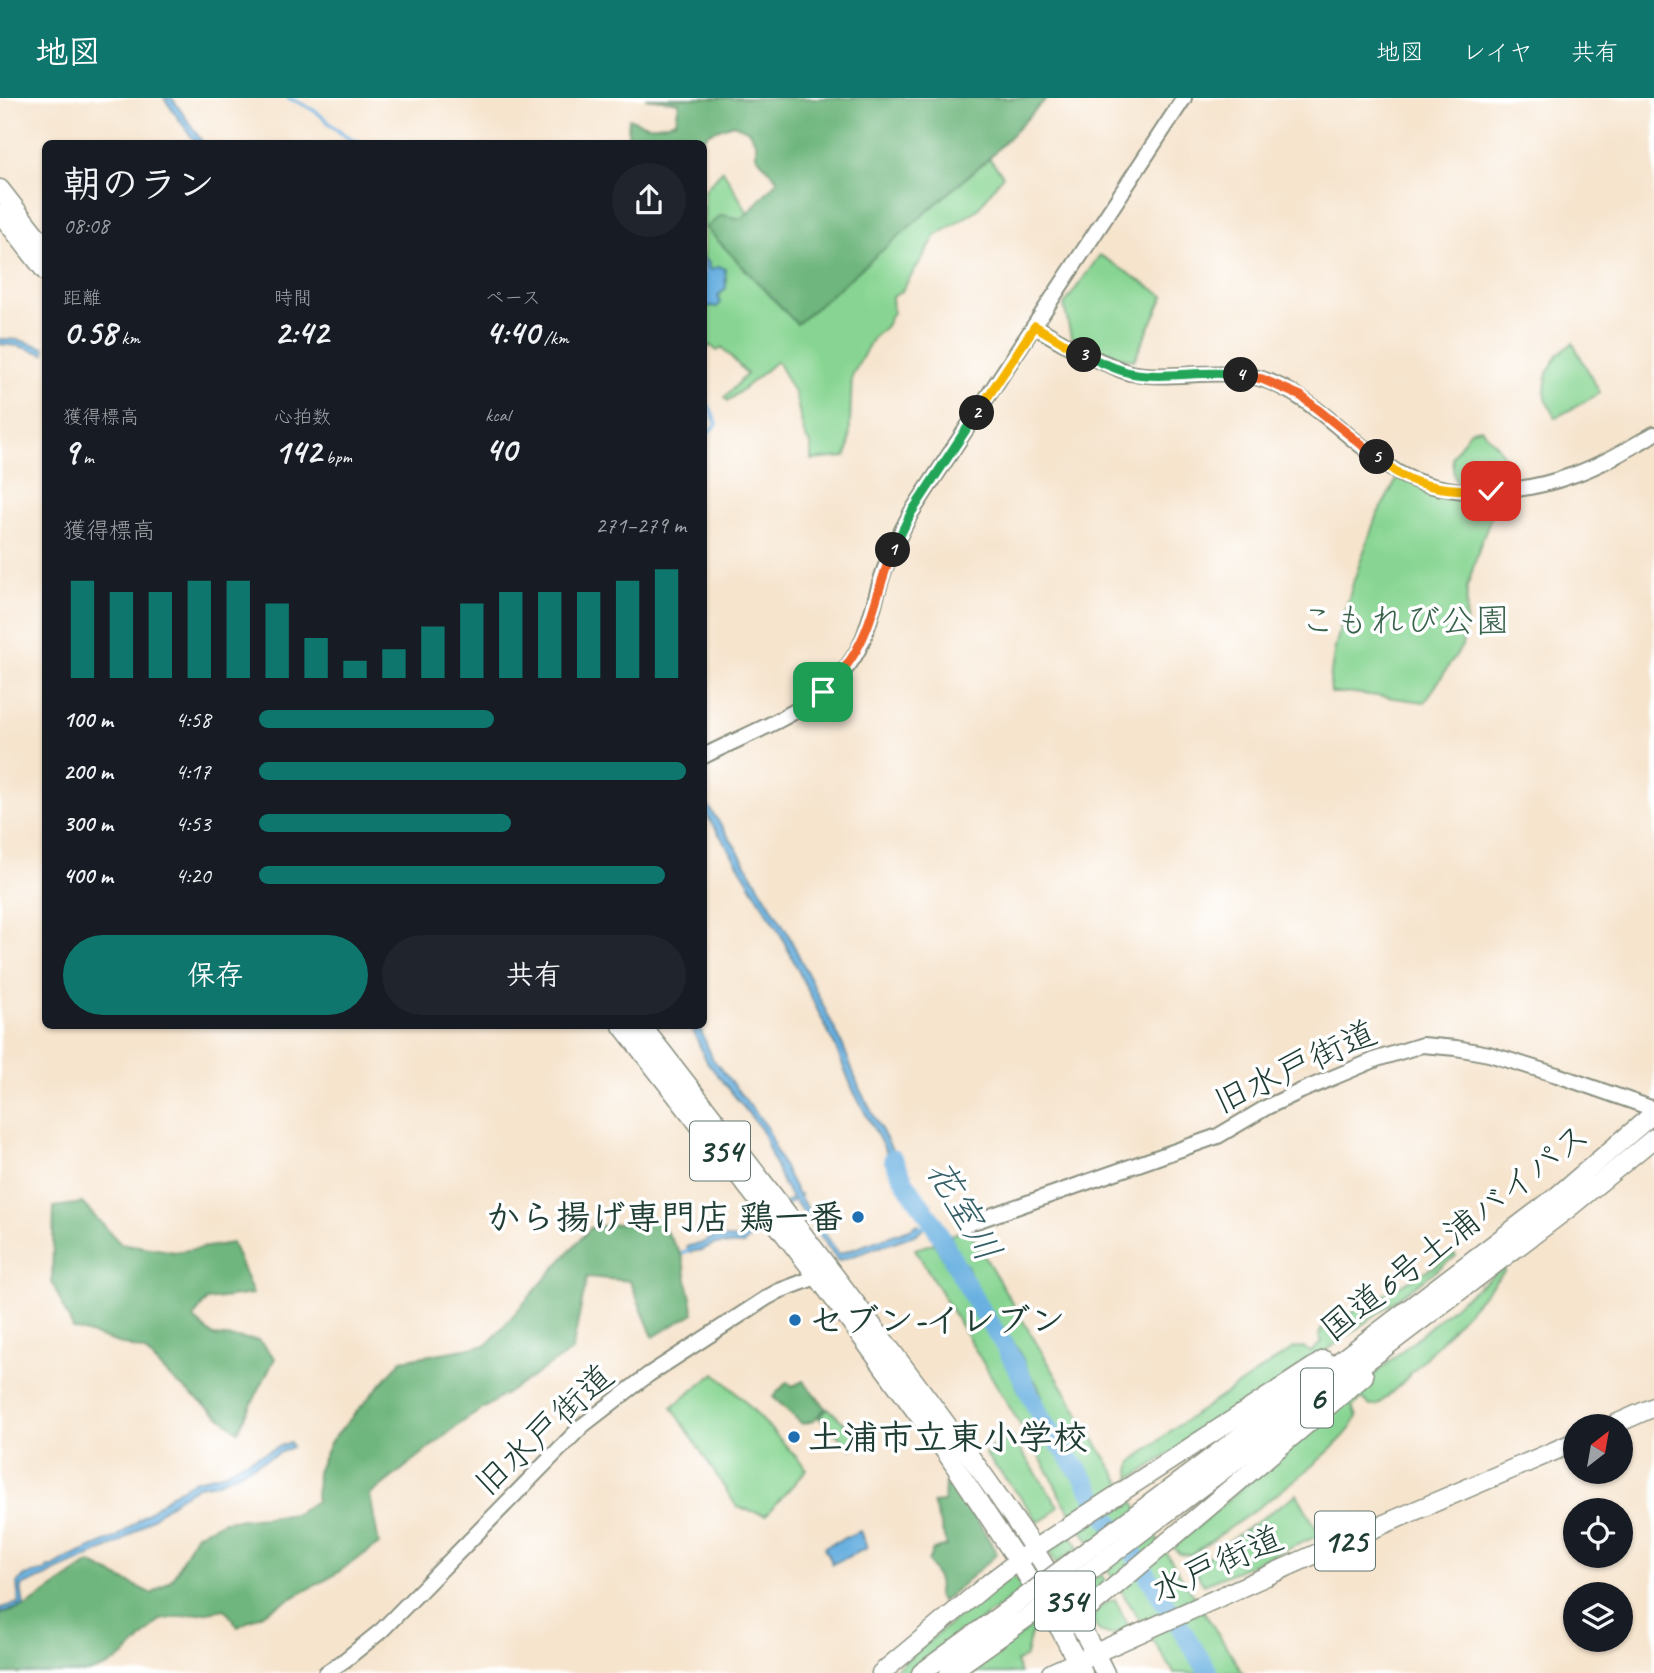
<!DOCTYPE html>
<html lang="ja">
<head>
<meta charset="utf-8">
<style>
	:root { --surface:#171b24; --page:#20242c; --text:#f1f3f6; --muted:#9ea1a6; --accent:#0f766e }
	body { margin:0; font-family:Caveat,"Klee One",sans-serif; background:var(--page); color:var(--text); height:100vh; display:flex; flex-direction:column; font-size:26px; white-space:nowrap }
	* { box-sizing:border-box; margin:0 }
	p { font-size:23px; color:var(--muted) }
	.icon { flex:none; width:38px; height:38px; fill:none; stroke:currentColor; stroke-width:2; stroke-linecap:round; stroke-linejoin:round }
	.map { position:relative; flex:1; overflow:hidden }
	.panel { position:absolute; left:42px; top:42px; width:665px; height:889px; display:flex; flex-direction:column; background:var(--surface); border-radius:10px; box-shadow:0 2px 5px #0004 }
	.panel>* { flex:none }
	.needle { width:46px; rotate:31deg }
	.tools { position:absolute; left:1563px; top:1316px; display:grid; gap:14px }
	.tools a { display:grid; place-items:center; width:70px; height:70px; border-radius:50%; background:var(--surface); box-shadow:0 2px 5px #0004; font-size:35px }
	.pin { position:absolute; display:grid; place-items:center; width:60px; height:60px; color:#fff; margin:-30px; border-radius:14px; box-shadow:0 4px 10px #0006 }
	.km { position:absolute; width:35px; height:35px; margin:-18px; border-radius:50%; background:#222; color:#fff; font-size:19px; line-height:35px; text-align:center }
	.round { display:grid; place-items:center; flex:none; width:74px; height:74px; border-radius:37px; background:var(--page) }
	.summary { display:flex; align-items:center; justify-content:space-between; height:119px; padding:0 21px }
	h1 { font-size:38px; font-weight:800; line-height:52px }
	.stats { display:grid; grid-template-columns:repeat(3,1fr); gap:10px; height:119px; padding:7px 21px }
	.stats div { display:grid; align-content:center }
	.stats b { font-size:35px; font-weight:800 }
	.stats small { font-size:19px; font-weight:400 }
	.stats p { font-size:19px }
	.chart { height:196px; padding:14px 21px }
	.chart p { display:flex; justify-content:space-between }
	.chart svg { width:100%; height:126px; margin-top:7px; stroke:var(--accent); stroke-width:6 }
	.cta { display:flex; gap:14px; margin-top:auto; padding:14px 21px }
	.cta a { flex:1; height:80px; border-radius:42px; background:var(--accent); color:#fff; font-size:28px; font-weight:800; line-height:80px; text-align:center }
	.cta a+a { background:var(--page); color:var(--text) }
	ul { padding:0 21px; list-style:none; font-size:23px }
	li { display:grid; grid-template-columns:112px 84px 1fr; align-items:center; height:52px }
	li i { height:18px; border-radius:9px; background:var(--accent) }
	header { display:flex; align-items:center; gap:42px; box-sizing:border-box; height:98px; padding:0 35px; background:var(--accent); color:#fff }
	header strong { font-size:33px }
	nav { display:flex; gap:38px; margin-inline-start:auto; font-size:24px }
	.map>svg:first-child { display:block }
</style>
</head>
<body>
<header>
<strong>地図</strong>
<nav><a>地図</a><a>レイヤ</a><a>共有</a></nav>
</header>
<div class="map">
<svg width="1654" height="1575" viewBox="0 0 1654 1575">
	<rect width="100%" height="100%" fill="#fff"/>
	<filter id="ink" filterUnits="userSpaceOnUse"><feTurbulence type="fractalNoise" baseFrequency=".0143" numOctaves="2"/><feDisplacementMap in="SourceGraphic" scale="14" xChannelSelector="R" yChannelSelector="G"/><feConvolveMatrix kernelMatrix="1 2 1 2 8 2 1 2 1" color-interpolation-filters="sRGB"/></filter>
	<filter id="wash" filterUnits="userSpaceOnUse"><feTurbulence type="fractalNoise" baseFrequency=".00686" numOctaves="4" result="noise"/><feDisplacementMap in="SourceGraphic" scale="28" xChannelSelector="R" yChannelSelector="G"/><feGaussianBlur stdDeviation="1.57" result="paint"/><feColorMatrix in="noise" values="0 0 0 0 0 0 0 0 0 0 0 0 0 0 0 0 0 1.4 0 .05"/><feComposite in="paint" operator="in"/></filter>
	<g filter="url(#wash)">
		<rect width="100%" height="100%" fill="#f6e4cd"/>
		<g fill="#88d593" stroke="#548964" stroke-width="2">
			<path d="M989,60L1003,77L978,111L936,138L901,194L892,199L893,214L886,228L872,241L852,278L849,349L845,359L811,362V346L805,339L795,296L777,263L728,303L725,299L747,276L722,249L717,253L710,247L704,255V210L719,203L718,198L726,190L725,171L712,172L709,169V164L704,160V93L723,72L748,115L742,121L721,117L707,130L797,225Z"/>
			<path d="M1100,157L1164,198L1134,262L1103,255L1071,239L1064,207Z"/>
			<path d="M1573,245L1600,295L1555,320L1547,304L1545,293L1547,275L1559,255Z"/>
			<path d="M1481,330L1498,349L1507,363L1503,385L1457,384L1454,378L1452,359L1471,332Z"/>
			<path d="M1400,376L1430,388L1502,392L1483,439L1467,489L1466,524L1462,548L1425,604L1354,595H1331L1330,581L1335,549L1353,485L1376,419Z"/>
			<path d="M968,1131L1103,1356L1243,1575H1213L1209,1564L1156,1484L1129,1439L1124,1436L1115,1419L1105,1412L1103,1401L1072,1348L1045,1316L1044,1308L1041,1300V1295L1036,1284L1031,1278L1018,1251L986,1210L976,1191L968,1169L958,1156L950,1137Z"/>
			<path d="M934,1145L983,1231L996,1243L1017,1289L1043,1335L1074,1382L1083,1385L1092,1398L1107,1425L1119,1441L1139,1478L1147,1483L1145,1487L1160,1508L1174,1535L1199,1575H1174L1060,1398L1052,1380L915,1151Z"/>
			<path d="M1454,1155L1456,1158L1315,1261L1131,1381L1130,1373L1132,1364L1173,1331L1294,1250L1302,1249L1311,1254L1322,1244L1319,1237L1321,1232L1431,1170Z"/>
			<path d="M1503,1170L1505,1173L1403,1284L1378,1307L1370,1308L1363,1300L1352,1309L1357,1318C1350,1349 1223,1435 1191,1457L1180,1456L1173,1449L1460,1203Z"/>
			<path d="M715,1275L744,1302L807,1371L766,1417L737,1409L672,1309Z"/>
			<path d="M828,1310L862,1342L852,1351L819,1320Z"/>
			<path d="M1012,1339L1058,1408L1050,1418L1038,1424L1019,1397L985,1356L988,1351Z"/>
			<path d="M1297,1396L1320,1437L1204,1487L1193,1470L1233,1440Z"/>
			<path d="M1070,1436L1079,1449L1056,1466L1049,1453Z"/>
			<path d="M1009,1476L1018,1482L1023,1491L1017,1496L908,1575H891Z"/>
			<path d="M1101,1476L1106,1485L1086,1503L1080,1504L1073,1496Z"/>
			<path d="M1115,1501L1129,1530C1123,1533 1114,1538 1107,1536C1093,1534 1090,1519 1100,1509C1103,1505 1110,1503 1115,1501Z"/>
			<path d="M1040,1522L1030,1538L1026,1558L1016,1564L1020,1575H967Z"/>
		</g>
		<g fill="#6eb67d" stroke="#467a58" stroke-width="2">
			<path d="M645,0H1047L989,60L797,226L706,130L721,117L742,121L778,82L756,57V45L748,32L733,26L708,35L700,45H629L628,32L629,20C646,29 657,29 676,23L679,4Z"/>
			<path d="M82,1105L120,1145L175,1154L232,1145L253,1196L207,1202L193,1220L213,1238L258,1242L275,1260L238,1333L173,1282L145,1253L73,1231L52,1184L54,1109Z"/>
			<path d="M657,1120L682,1158L694,1215L653,1239L630,1183L587,1179L572,1253L461,1325L370,1397L379,1446L331,1479L238,1529L225,1511L160,1522L126,1557L108,1568L88,1575H0V1517L27,1508L90,1465L152,1496L173,1480L195,1437L224,1423L296,1416L316,1403L317,1374L331,1343L402,1262L487,1247L590,1130Z"/>
			<path d="M803,1283L826,1310L813,1323L802,1326L773,1299L787,1284L793,1288Z"/>
			<path d="M945,1385C967,1405 983,1430 997,1456L942,1504L937,1498C942,1484 935,1476 928,1463L933,1452L947,1448L933,1405L944,1404Z"/>
		</g>
		<g fill="#6bb1e1" stroke="#45778a" stroke-width="2">
			<path d="M164,0H172L203,45H196Z"/>
			<path d="M704,160L709,164V169L711,172L719,168L725,171L726,190L718,198L720,206L717,209L711,208L704,210Z"/>
			<path d="M0,241L19,242L45,250V256L18,248L0,246Z"/>
			<path d="M704,702L736,750L787,834L843,948L860,992L908,1082L903,1085L854,994L836,950L781,837L730,753L704,713Z"/>
			<path d="M691,928H699L712,960L767,1029L777,1056L798,1097L801,1096L799,1098L839,1156L910,1131L918,1126L922,1132L914,1137L838,1163L794,1102L760,1129L743,1147L714,1146L702,1152L690,1154L687,1148L700,1146L714,1139L739,1141L756,1123L792,1100L783,1086L771,1057L762,1032L707,964Z"/>
			<path d="M290,1344L292,1349L225,1381L216,1385L198,1388L178,1400L121,1444L52,1475C44,1482 30,1482 21,1489L24,1508L0,1515V1510L19,1505L17,1485L25,1478L45,1473L48,1469H53L68,1460L117,1439L175,1394L196,1382L222,1376L239,1366Z"/>
			<path d="M860,1433L867,1450L832,1466L824,1449Z"/>
		</g>
		<g fill="none" stroke-linecap="round" stroke-linejoin="round">
			<g stroke="#6bb1e1" stroke-width="3.5">
				<path d="M288,0C298,4 310,9 319,16C332,27 344,40 361,46"/>
				<path d="M704,301L710,310L717,326L704,338"/>
				<path d="M916,1131L934,1126"/>
				<path d="M683,1155L692,1151"/>
			</g>
			<path stroke="#6bb1e1" stroke-width="19" d="M893,1061L905,1084L934,1126L978,1208L1003,1245L1021,1277L1042,1322L1085,1382L1104,1416L1129,1448L1209,1575"/>
		</g>
	</g>
	<g filter="url(#ink)">
		<g fill="none" stroke-linecap="round" stroke-linejoin="round">
			<defs>
				<g id="tertiary">
					<path d="M1035,228C1059,243 1083,257 1110,267C1116,270 1123,273 1130,275C1174,283 1219,268 1262,281C1302,294 1331,324 1363,349C1375,358 1388,370 1402,377C1454,402 1521,396 1573,377C1602,367 1628,351 1654,336"/>
					<path d="M704,658C760,629 828,610 859,550C871,526 875,498 884,473C891,453 901,434 911,415L1184,0"/>
					<path d="M965,1127L1218,1038L1267,1009L1301,993L1377,961L1422,947L1456,950L1489,956L1557,977L1654,1011"/>
					<path d="M326,1575L345,1562L382,1532L582,1328L648,1277L768,1199L779,1193L827,1175"/>
				</g>
				<g id="trunk">
					<path d="M0,91L46,150"/>
					<path d="M0,115L46,174"/>
					<path d="M622,928L817,1178L947,1356L1018,1463L1061,1533L1083,1575"/>
					<path d="M642,928C727,1037 811,1146 894,1256C971,1358 1048,1460 1105,1575"/>
					<path d="M1611,1328L1654,1309"/>
					<path d="M1072,1464L1323,1276L1557,1098L1654,1015"/>
					<path d="M1082,1479L1569,1110L1654,1040"/>
					<path d="M1069,1527L1364,1278"/>
					<path d="M881,1575L989,1485L1034,1451L1324,1262"/>
					<path d="M921,1575L1025,1499"/>
					<path d="M949,1575L1035,1514"/>
					<path d="M1051,1575L1347,1442L1575,1344"/>
				</g>
			</defs>
			<use href="#tertiary" stroke="#8a9080" stroke-width="18"/>
			<use href="#trunk" stroke="#8a9080" stroke-width="21"/>
			<use href="#tertiary" stroke="#fff" stroke-width="14"/>
			<use href="#trunk" stroke="#fff" stroke-width="18"/>
			<defs>
				<g id="trunk-bridge">
					<path d="M1025,1499L1072,1464"/>
					<path d="M1035,1514L1082,1479"/>
				</g>
			</defs>
			<use href="#trunk-bridge" stroke="#8a9080" stroke-width="21" stroke-linecap="butt"/>
			<use href="#trunk-bridge" stroke="#fff" stroke-width="18"/>
		</g>
	</g>
	<g fill="none" stroke-linecap="round" stroke-linejoin="round" filter="url(#ink)">
		<defs>
			<path id="split-1" d="M823,594C836,581 848,568 857,551C874,521 879,484 893,452"/>
			<path id="split-2" d="M893,452L911,415L977,315"/>
			<path id="split-3" d="M977,315L1035,228L1084,257"/>
			<path id="split-4" d="M1084,257C1098,263 1115,271 1130,275C1167,282 1205,271 1241,277"/>
			<path id="split-5" d="M1241,277L1262,281L1301,298L1377,359"/>
			<path id="split-6" d="M1377,359C1384,365 1392,371 1399,376C1426,392 1461,392 1491,393"/>
		</defs>
		<use href="#split-1" stroke="#fff" stroke-width="14"/>
		<use href="#split-2" stroke="#fff" stroke-width="14"/>
		<use href="#split-3" stroke="#fff" stroke-width="14"/>
		<use href="#split-4" stroke="#fff" stroke-width="14"/>
		<use href="#split-5" stroke="#fff" stroke-width="14"/>
		<use href="#split-6" stroke="#fff" stroke-width="14"/>
		<use href="#split-1" stroke="#f0652b" stroke-width="9"/>
		<use href="#split-2" stroke="#22a559" stroke-width="9"/>
		<use href="#split-3" stroke="#f5b400" stroke-width="9"/>
		<use href="#split-4" stroke="#22a559" stroke-width="9"/>
		<use href="#split-5" stroke="#f0652b" stroke-width="9"/>
		<use href="#split-6" stroke="#f5b400" stroke-width="9"/>
	</g>
	<g fill="#1f6fb2" stroke="#fff" stroke-width="2.5">
		<circle cx="858" cy="1119" r="7"/>
		<circle cx="795" cy="1222" r="7"/>
		<circle cx="794" cy="1339" r="7"/>
	</g>
	<g text-anchor="middle" dominant-baseline="central" stroke-width="7" stroke-linejoin="round" paint-order="stroke">
		<g fill="#fff" stroke="#627771" stroke-width="2">
			<rect x="690" y="1023.5" width="60" height="59" rx="5"/>
			<rect x="1301" y="1270.5" width="32" height="59" rx="5"/>
			<rect x="1315" y="1413.5" width="60" height="59" rx="5"/>
			<rect x="1035" y="1473.5" width="60" height="59" rx="5"/>
		</g>
		<g font-size="33" font-weight="bold" fill="#1f3d34">
			<text x="720" y="1053">354</text>
			<text x="1317" y="1300">6</text>
			<text x="1345" y="1443">125</text>
			<text x="1065" y="1503">354</text>
		</g>
		<g font-size="35" fill="#39634c" stroke="#fff">
			<text x="1405" y="522">こもれび公園</text>
		</g>
		<g font-size="35" fill="#1f3d34" stroke="#fff">
			<text transform="translate(1295 969) rotate(-25)">旧水戸街道</text>
			<text transform="translate(1455 1134) rotate(-38)">国道6号土浦バイパス</text>
			<text transform="translate(544 1332) rotate(-43)">旧水戸街道</text>
			<text transform="translate(1217 1466) rotate(-24)">水戸街道</text>
		</g>
		<g font-size="35" font-weight="bold" fill="#1f3d34" stroke="#fff" text-anchor="start">
			<text x="844" y="1119" text-anchor="end">から揚げ専門店 鶏一番</text>
			<text x="809" y="1222">セブン-イレブン</text>
			<text x="808" y="1339">土浦市立東小学校</text>
		</g>
		<g font-size="37" font-style="italic" fill="#366068" stroke="#fff">
			<text transform="translate(964 1112) rotate(60)">花室川</text>
		</g>
	</g>
</svg>
<div class="tools">
<a><svg class="needle" viewBox="-14 -14 28 28"><path d="M0-13l5 13h-10z" fill="#e53935"/><path d="M0 13l5-13h-10z" fill="#9ea1a6"/></svg></a>
<a><svg class="icon" aria-label="locate" viewBox="0 0 24 24"><circle cx="12" cy="12" r="6"/><path d="M12 2v4M12 18v4M2 12h4M18 12h4"/></svg></a>
<a><svg class="icon" aria-label="layers" viewBox="0 0 24 24"><path d="M12 4l9 5-9 5-9-5zM3 14l9 5 9-5"/></svg></a>
</div>
<div class="pin" style="left:823px;top:594px;background:#1e9e55"><svg class="icon" aria-label="arrive" viewBox="0 0 24 24"><path d="M6 21V4h12l-3 4 3 4H6"/></svg></div>
<div class="pin" style="left:1491px;top:393px;background:#d93025"><svg class="icon" aria-label="check" viewBox="0 0 24 24"><path d="M5 12l5 5 9-10"/></svg></div>
<b class="km" style="left:893px;top:452px">1</b>
<b class="km" style="left:977px;top:315px">2</b>
<b class="km" style="left:1084px;top:257px">3</b>
<b class="km" style="left:1241px;top:277px">4</b>
<b class="km" style="left:1377px;top:359px">5</b>
<section class="panel">
<div class="summary"><div><h1>朝のラン</h1><p>08:08</p></div><a class="round"><svg class="icon" aria-label="share" viewBox="0 0 24 24"><path d="M12 15V3M7 8l5-5 5 5M5 13v7h14v-7"/></svg></a></div>
<div class="stats">
<div><p>距離</p><b>0.58<small> km</small></b></div>
<div><p>時間</p><b>2:42</b></div>
<div><p>ペース</p><b>4:40<small> /km</small></b></div>
</div>
<div class="stats">
<div><p>獲得標高</p><b>9<small> m</small></b></div>
<div><p>心拍数</p><b>142<small> bpm</small></b></div>
<div><p>kcal</p><b>40</b></div>
</div>
<div class="chart"><p><span>獲得標高</span>271–279 m</p>
<svg viewBox="0 0 160 44" preserveAspectRatio="none"><path d="M5 44V10M15 44V14M25 44V14M35 44V10M45 44V10M55 44V18M65 44V30M75 44V38M85 44V34M95 44V26M105 44V18M115 44V14M125 44V14M135 44V14M145 44V10M155 44V6"/></svg>
</div>
<ul>
<li><b>100 m</b>4:58<i style="width:55%"></i></li>
<li><b>200 m</b>4:17<i style="width:100%"></i></li>
<li><b>300 m</b>4:53<i style="width:59%"></i></li>
<li><b>400 m</b>4:20<i style="width:95%"></i></li>
</ul>
<div class="cta"><a>保存</a><a>共有</a></div>
</section>
</div>
</body>
</html>
